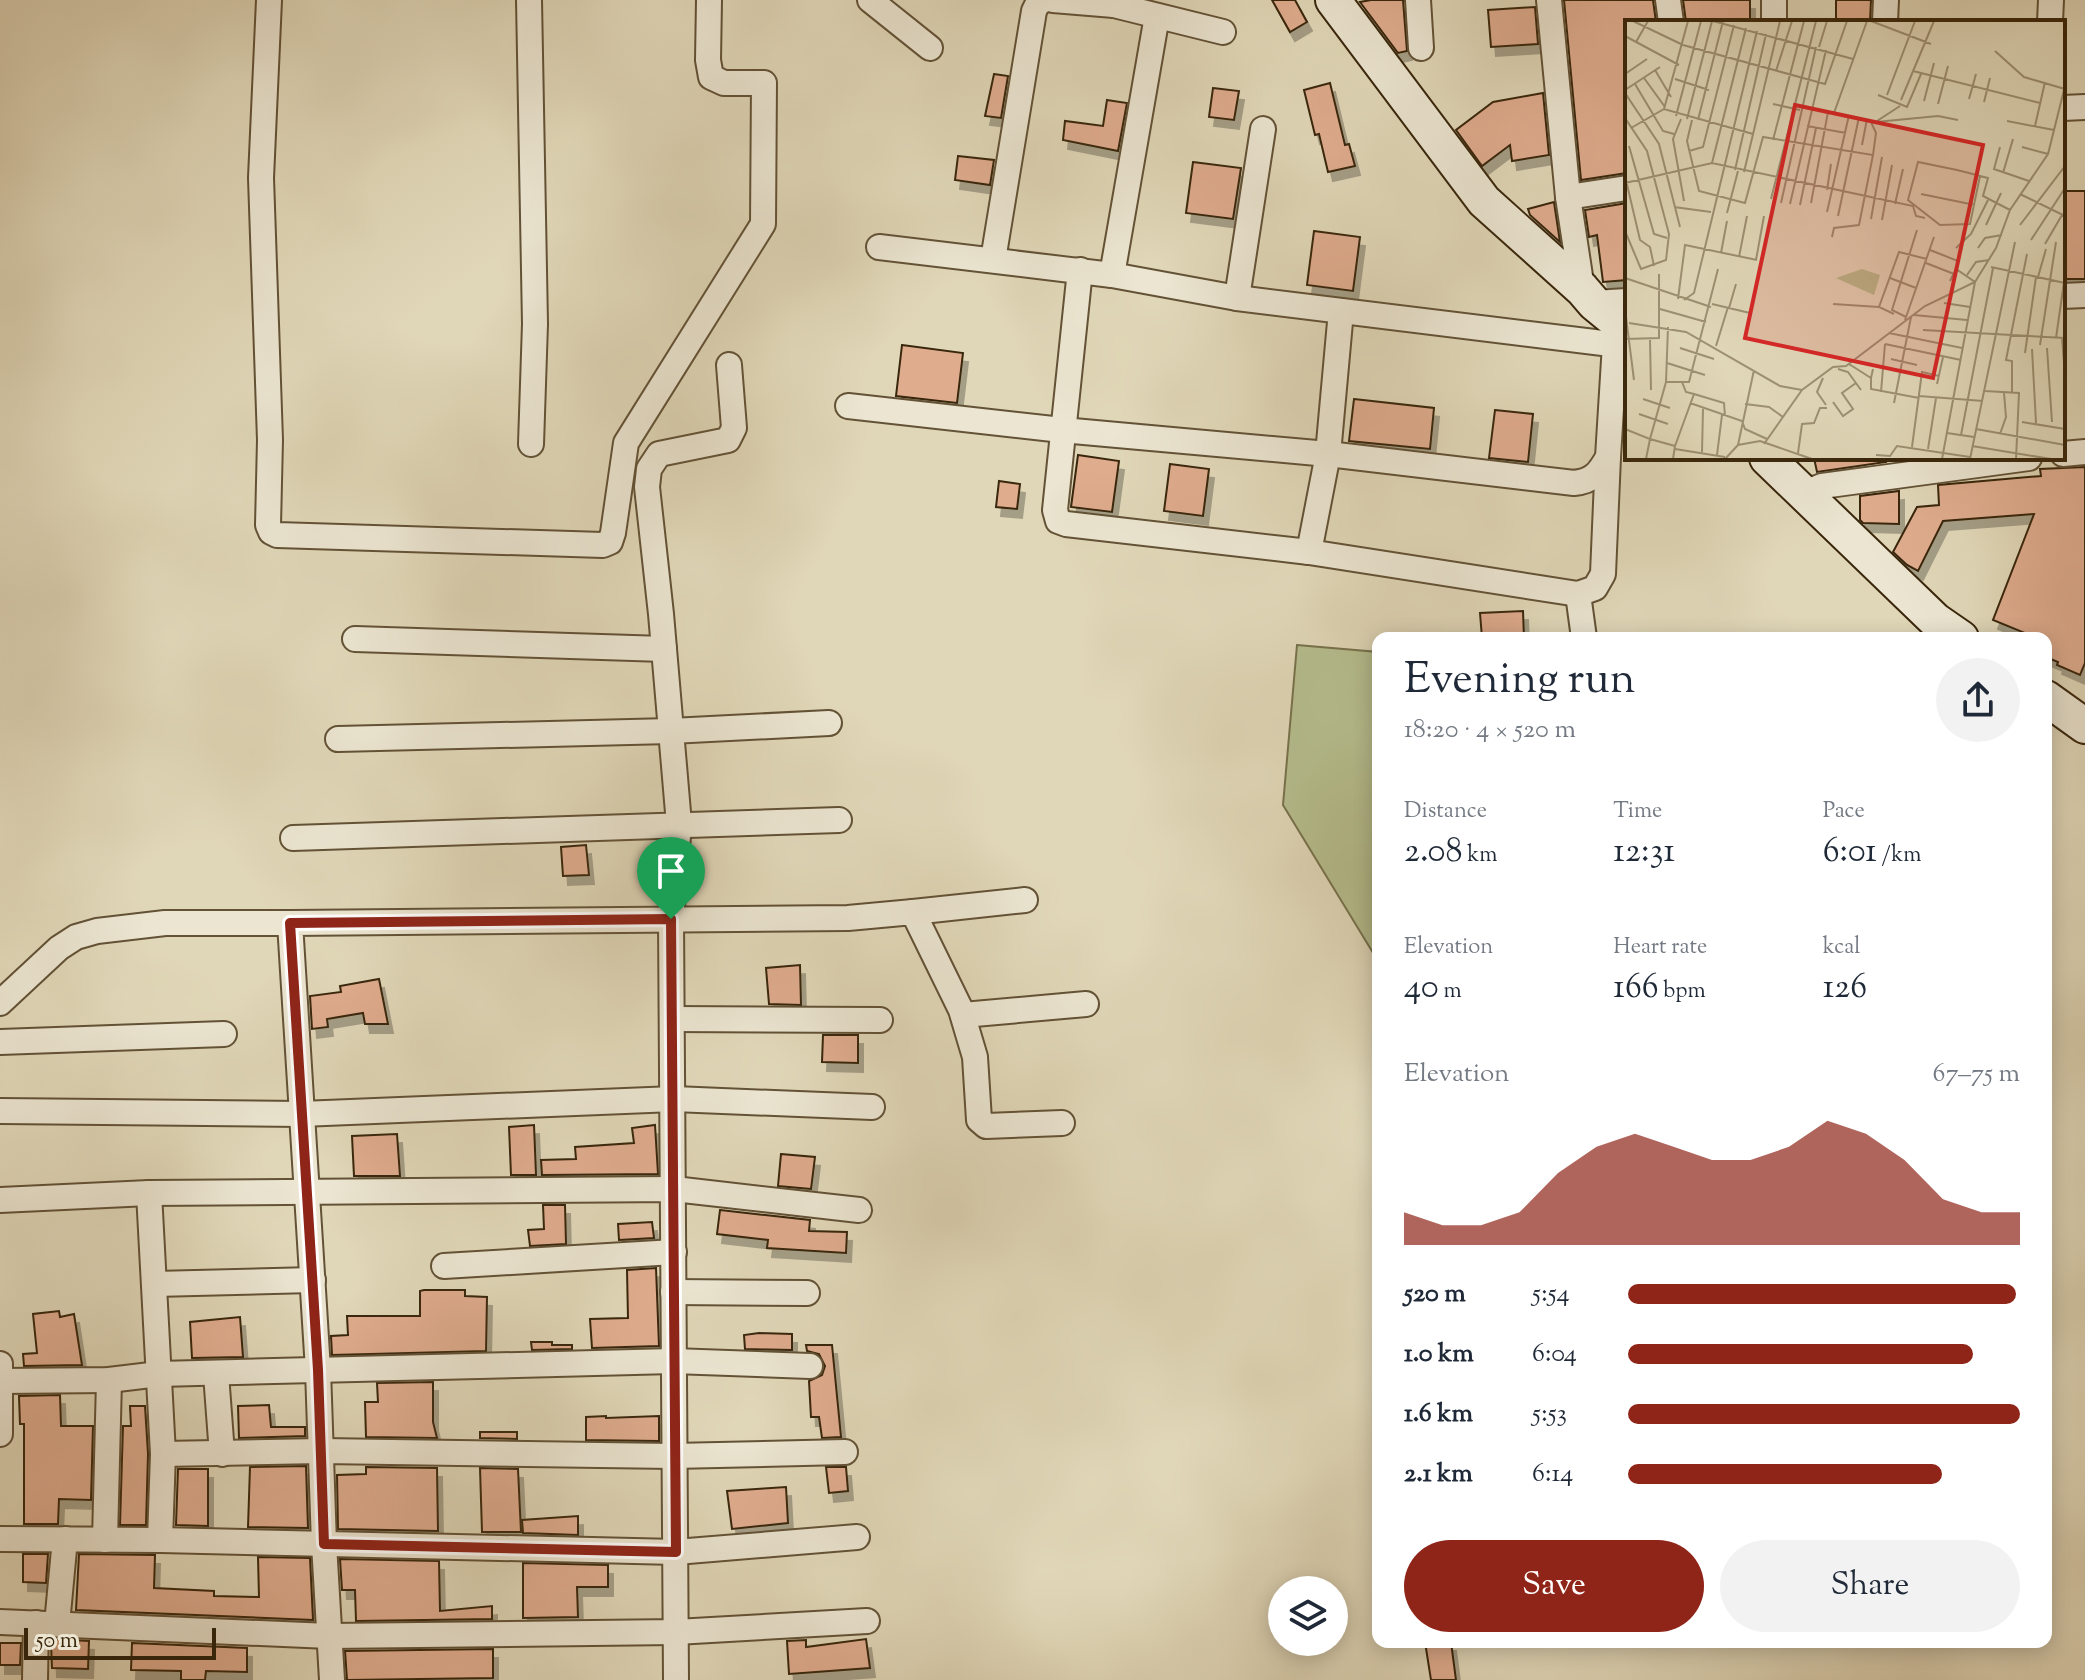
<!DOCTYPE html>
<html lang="en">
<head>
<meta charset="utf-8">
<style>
	:root { --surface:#fff; --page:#f2f2f3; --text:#1f2937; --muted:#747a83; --accent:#8f2418 }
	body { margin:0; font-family:"Sorts Mill Goudy",serif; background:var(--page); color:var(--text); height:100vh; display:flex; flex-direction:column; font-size:30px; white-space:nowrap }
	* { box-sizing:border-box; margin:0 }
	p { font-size:26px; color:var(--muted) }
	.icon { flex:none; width:44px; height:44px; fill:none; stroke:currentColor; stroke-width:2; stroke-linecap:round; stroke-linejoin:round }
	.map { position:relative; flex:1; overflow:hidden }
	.details { position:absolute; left:1372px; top:632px; width:680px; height:1016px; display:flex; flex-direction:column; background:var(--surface); border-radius:16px; box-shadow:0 4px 20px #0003 }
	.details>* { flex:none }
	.controls { position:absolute; left:1268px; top:1576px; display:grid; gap:16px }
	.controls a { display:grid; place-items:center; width:80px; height:80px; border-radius:50%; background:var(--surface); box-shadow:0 4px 20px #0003; font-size:40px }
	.scale { position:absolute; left:24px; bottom:20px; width:192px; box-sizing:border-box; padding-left:8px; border:4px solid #39260b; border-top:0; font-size:22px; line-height:28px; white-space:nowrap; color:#39260b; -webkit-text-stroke:6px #ebe5d1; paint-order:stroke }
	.pin { position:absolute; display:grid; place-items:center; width:68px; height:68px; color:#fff; margin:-82px -34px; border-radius:50% 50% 50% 0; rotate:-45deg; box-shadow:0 0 8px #0007 }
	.pin .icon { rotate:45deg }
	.round { display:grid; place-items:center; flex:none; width:84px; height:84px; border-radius:42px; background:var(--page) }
	.summary { display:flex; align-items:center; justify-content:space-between; height:136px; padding:0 32px }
	h1 { font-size:44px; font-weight:600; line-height:60px }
	.metrics { display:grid; grid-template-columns:repeat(3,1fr); gap:12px; height:136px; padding:8px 32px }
	.metrics div { display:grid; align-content:center }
	.metrics b { font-size:34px; font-weight:600 }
	.metrics small { font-size:22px; font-weight:400 }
	.metrics p { font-size:22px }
	.chart { height:224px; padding:16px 32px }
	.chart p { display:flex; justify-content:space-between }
	.chart svg { width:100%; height:144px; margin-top:8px; fill:var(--accent); opacity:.7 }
	.action { display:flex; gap:16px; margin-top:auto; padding:16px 32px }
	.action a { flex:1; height:92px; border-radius:48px; background:var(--accent); color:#fff; font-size:32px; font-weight:600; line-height:92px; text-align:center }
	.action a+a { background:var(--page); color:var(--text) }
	ul { padding:0 32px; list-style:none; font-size:26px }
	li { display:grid; grid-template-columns:128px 96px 1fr; align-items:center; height:60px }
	li i { height:20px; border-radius:10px; background:var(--accent) }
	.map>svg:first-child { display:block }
</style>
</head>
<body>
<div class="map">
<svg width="2085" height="1680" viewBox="0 0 2085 1680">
	<defs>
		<filter id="shadow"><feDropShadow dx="5" dy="9" stdDeviation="0" flood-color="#0004"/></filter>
	</defs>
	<rect width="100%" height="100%" fill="#e0d7b8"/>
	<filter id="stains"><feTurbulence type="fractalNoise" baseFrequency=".0025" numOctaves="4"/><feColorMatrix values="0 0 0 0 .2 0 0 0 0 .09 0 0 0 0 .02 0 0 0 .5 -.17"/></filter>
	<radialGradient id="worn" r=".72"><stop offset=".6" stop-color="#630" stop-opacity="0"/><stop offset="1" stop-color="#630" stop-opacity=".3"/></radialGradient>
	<path fill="#b5bd8d" stroke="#77724c" stroke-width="2" d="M1297,645L1378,652V961L1283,805Z"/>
	<g fill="#dfac8e" stroke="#39260b" stroke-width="2" filter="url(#shadow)">
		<path d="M1272,0H1295L1307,22L1290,32Z"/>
		<path d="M1371,0H1403L1407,51L1398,53L1360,2Z"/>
		<path d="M1564,0H1653L1656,22H1627V173L1581,180Z"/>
		<path d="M1683,0H1750V22H1686Z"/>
		<path d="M1836,0H1871L1870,22H1836Z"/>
		<path d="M1535,7L1538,44L1491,47L1488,10Z"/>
		<path d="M994,74L1008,76L1001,118L985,116Z"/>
		<path d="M1330,83L1345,145L1349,144L1355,166L1328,172L1319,134L1315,135L1304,90Z"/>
		<path d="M1213,88L1239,91L1234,120L1209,117Z"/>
		<path d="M1543,93L1549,155L1512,161L1510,145L1482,166L1456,130L1493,102Z"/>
		<path d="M1107,100L1127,103L1118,151L1063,140L1065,121L1103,126Z"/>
		<path d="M958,156L994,160L990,185L955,180Z"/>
		<path d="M1193,162L1241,168L1233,219L1186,213Z"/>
		<rect x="2063" y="191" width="22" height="88"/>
		<path d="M1554,202L1560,242L1530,215L1528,209Z"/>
		<path d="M1627,203V280L1603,282L1597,235L1589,237L1585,210Z"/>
		<path d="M1314,231L1360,237L1353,291L1307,285Z"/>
		<path d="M902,345L963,353L957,403L896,396Z"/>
		<path d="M1354,399L1434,408L1430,449L1349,441Z"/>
		<path d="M1495,410L1533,414L1528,462L1489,458Z"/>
		<path d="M1078,455L1119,461L1112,512L1071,507Z"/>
		<path d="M1814,458H1885L1886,462L1817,472Z"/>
		<path d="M1170,464L1209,469L1203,516L1164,511Z"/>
		<path d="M2085,467V663L2080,675L2057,665L2058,662L2046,657V638H2037L1993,620L2034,514L1943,521L1918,571L1907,565L1893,552L1917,507L1939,505L1938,485L2041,476L2040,469Z"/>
		<path d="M999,481L1020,484L1017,509L996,507Z"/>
		<path d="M1899,491V524L1863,523L1860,520V496Z"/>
		<path d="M1523,611L1524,638H1482L1480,613Z"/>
		<path d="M586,845L589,875L563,876L561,847Z"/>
		<path d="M800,965L801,1005L769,1004L766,968Z"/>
		<path d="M379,979L388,1024H365L363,1013L327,1019L328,1027L312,1029L310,996L341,992L340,986Z"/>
		<path d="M823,1035H858V1063L822,1062Z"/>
		<path d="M534,1125L536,1175H511L509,1127Z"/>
		<path d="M655,1125L658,1174L542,1175L541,1160L576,1159L575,1147L634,1143L632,1128Z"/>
		<path d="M397,1134L400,1176H354L352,1136Z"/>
		<path d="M781,1154L815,1157L811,1189L778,1186Z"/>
		<path d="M543,1205H565L566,1244L530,1246L528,1230L544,1229Z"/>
		<path d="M720,1210L810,1220L809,1231L847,1232L846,1253L767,1248L768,1240L717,1234Z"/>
		<path d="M652,1222L654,1238L619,1240L618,1224Z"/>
		<path d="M656,1268L659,1346L592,1348L590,1319L628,1318L627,1270Z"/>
		<path d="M424,1290H465V1296L487,1297L486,1351L332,1355L331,1336L348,1335L347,1316H420V1291Z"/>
		<path d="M59,1311L60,1317L74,1314L82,1365L24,1366L23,1354L37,1353L33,1314Z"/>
		<path d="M240,1317L243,1357L192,1358L190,1322Z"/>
		<path d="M759,1333L792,1334V1350L745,1349L744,1335Z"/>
		<path d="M531,1342H552V1345H572V1349L532,1350Z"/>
		<path d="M806,1345H832L841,1437L822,1438L819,1417H811L809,1381L822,1375L825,1366L819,1354L807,1351Z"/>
		<path d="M433,1382V1422L437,1438L366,1437L365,1402H378L377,1383Z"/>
		<path d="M60,1395L61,1426H93L91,1500L59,1499L58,1524H24V1424H20L19,1396Z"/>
		<path d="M269,1405L271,1427H305V1436L239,1438L238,1406Z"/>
		<path d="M130,1406H145L148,1454L146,1525H120L123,1426H131Z"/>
		<path d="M606,1416V1418L659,1416V1441L586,1440V1417Z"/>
		<path d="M480,1432H517V1439L480,1438Z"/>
		<path d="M306,1466L308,1528L248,1527L250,1467Z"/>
		<path d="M366,1467L437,1468L438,1531L338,1529L337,1475L366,1474Z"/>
		<path d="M826,1467H846L848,1491L829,1493Z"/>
		<path d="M480,1468L518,1469L521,1532H482Z"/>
		<path d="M178,1469H208V1526L176,1525Z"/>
		<path d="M786,1487L788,1523L732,1529L727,1491Z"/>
		<path d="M578,1516V1535L523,1533L522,1520Z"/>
		<path d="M23,1554H48L46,1583L23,1582Z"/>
		<path d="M79,1554L155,1555L154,1588L214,1591V1596L259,1597L258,1557L310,1558L313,1620L76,1610Z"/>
		<path d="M340,1559L439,1561L440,1611L492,1606V1619L356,1621L355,1590H342Z"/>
		<path d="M523,1563L608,1565V1587H577L578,1617L523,1618Z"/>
		<path d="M53,1639L89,1641L88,1669L52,1668L51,1644H53Z"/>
		<path d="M866,1639L870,1668L789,1674L787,1641L806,1640V1647Z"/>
		<path d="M1425,1642H1451L1456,1680H1431Z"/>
		<path d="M0,1643H21L20,1665H0Z"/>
		<path d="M132,1643L247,1648V1672L206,1671L205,1680H181V1671L131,1670Z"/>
		<path d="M493,1649V1678L347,1680L345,1651Z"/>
	</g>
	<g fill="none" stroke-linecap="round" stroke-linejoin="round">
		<defs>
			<g id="street">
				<path d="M269,0L261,178L270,440L268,525L271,532L277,535L603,545L610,542L613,533L626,443L763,224L764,83H724L711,77L708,60L709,0"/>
				<path d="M529,0L535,324L531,444"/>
				<path d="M870,0L930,48"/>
				<path d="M1053,0L1114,5"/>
				<path d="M1116,0L1114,5L1223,32"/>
				<path d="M1418,0L1421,48"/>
				<path d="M1549,0L1568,197L1582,289"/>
				<path d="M1668,0L1671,22"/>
				<path d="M1774,0V22"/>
				<path d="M1885,22L1886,0"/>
				<path d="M2050,22L2051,0"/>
				<path d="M2063,108L2085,107"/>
				<path d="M1568,197L1627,188"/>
				<path d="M879,247L1112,275L1237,298L1627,346"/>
				<path d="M993,260L1034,11L1038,3L1044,0"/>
				<path d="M1080,270L1055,510L1058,521L1066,524L1309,552L1578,594L1595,588L1603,574L1608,457"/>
				<path d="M1112,275L1157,16"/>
				<path d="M2063,296L2085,295"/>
				<path d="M1237,298L1263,129"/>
				<path d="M1594,303L1627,301"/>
				<path d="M848,406L1062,430L1328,454L1574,483C1593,481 1599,473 1608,457L1615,344"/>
				<path d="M2063,454L2085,452"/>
				<path d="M1804,493L1822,486L2029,458"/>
				<path d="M1309,552L1328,454L1341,311"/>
				<path d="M1578,594L1584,638"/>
				<path d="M355,639L664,649"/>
				<path d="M338,739L671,731L829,723"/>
				<path d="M293,838L839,820"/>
				<path d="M913,912L1025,900"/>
				<path d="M0,1003L59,948L76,937L97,931L165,923H290"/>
				<path d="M963,1015L1086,1004"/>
				<path d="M672,1019L880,1020"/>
				<path d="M0,1042L224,1034"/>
				<path d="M0,1111L301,1114L674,1099L872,1107"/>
				<path d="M149,1193L163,1454L160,1540"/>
				<path d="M0,1200L149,1193L674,1189L859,1210"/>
				<path d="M444,1266L674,1252"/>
				<path d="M155,1284L313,1280"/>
				<path d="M673,1292L807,1293"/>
				<path d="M0,1364V1434"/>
				<path d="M216,1374L222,1454"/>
				<path d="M1,1381L109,1380L159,1374L673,1361L810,1366"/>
				<path d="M163,1454L322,1451L673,1456L845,1452"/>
				<path d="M0,1539L160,1540L676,1552L857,1537"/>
				<path d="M105,1540L109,1380"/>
				<path d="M0,1622L329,1636L676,1632L867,1621"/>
				<path d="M57,1624L65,1539"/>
				<path d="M35,1680L36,1623"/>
				<path d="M332,1680L324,1544L318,1370L290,923L848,918L913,912L961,1010L975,1057L979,1120L986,1126L1062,1123"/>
				<path d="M676,1680L671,919L679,824L661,614L647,487L649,469L659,454L728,440L734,428L729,365"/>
			</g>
			<g id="secondary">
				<path d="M1333,0L1484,201L1582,289L1594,303L1627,330"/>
				<path d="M1767,458L1935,620L1961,638"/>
				<path d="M2046,698L2085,726"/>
			</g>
		</defs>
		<use href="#street" stroke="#635236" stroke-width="28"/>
		<use href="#secondary" stroke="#39260b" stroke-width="38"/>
		<use href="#street" stroke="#ebe5d1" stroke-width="24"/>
		<use href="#secondary" stroke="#ebe5d1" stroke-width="34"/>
	</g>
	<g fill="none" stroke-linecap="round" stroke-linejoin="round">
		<defs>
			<path id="route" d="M671,919L676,1552L324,1544L318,1370L290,923Z"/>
		</defs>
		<use href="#route" stroke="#fff" stroke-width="16"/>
		<use href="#route" stroke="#8f2418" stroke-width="10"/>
	</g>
	<g transform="translate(1625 20)">
		<rect width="440" height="440" fill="#e0d7b8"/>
		<path d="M237,249L255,255L249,275L211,258Z" fill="#b5bd8d"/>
		<path fill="none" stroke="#9d9073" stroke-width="2" d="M8,1L58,25L200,64L222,1M88,1L228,39M246,1L306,24M0,16L54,45M11,22L23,1M194,27L202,1M370,31L399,57L440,69M30,50L46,77M151,51L167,1M288,51L415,83M0,54L22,39M19,58L40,87M50,59L84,70M10,64L38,111L49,114M0,70L35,47M0,73L34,124L55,207M253,75L282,87L296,54M262,75L290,1M344,79L351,54M276,80L309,1M299,81L309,43M359,82L365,58M148,84L175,90M313,84L323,46M186,88L251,102L313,96L333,100M39,89L63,1M209,93L242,1M51,96L76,1M0,98L22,131L44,214L41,240L16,249L0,211M56,99L48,119L59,181M62,99L87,1M67,100L62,121L74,171L120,183L138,117L248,135L234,205L209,208L207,217M73,100L98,1M252,101L275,86M382,101L429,110M246,102L251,113L248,135M182,106L221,113M410,106L420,62M6,108L39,89L128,114M148,120L179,1M237,125L242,99M4,126L29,214L42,218M375,127L369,149L404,161M397,127L423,134M64,131L78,127L109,5M87,143L121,8M110,150L141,14M119,152L155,1M378,153L388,119M0,156L15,220L25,227L29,246M355,156L345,204L315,205L283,180L293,142L332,150L344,153L355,156L363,158L358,176L385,190M0,163L87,143L288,186L291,196L300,198M202,170L206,144M296,174L350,185M395,174L440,196M146,179L191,1M156,183L191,27M186,183L203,92M165,184L201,30M270,184L278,149M175,185L191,108M49,187L86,192M202,192L224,95M102,193L113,151M213,196L234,97M246,199L257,137M257,200L267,145M361,205L376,173M395,205L440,146M406,220L440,168M420,224L437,195M331,228L346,214L363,180M353,228L360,218L377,215M305,230L333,241L331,249M96,233L102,201M114,237L122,196M131,240L139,196M301,243L329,254M366,247L440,263M342,255L351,242L364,240M413,257L421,229M0,258L86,287M265,258L291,268M53,279L60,225L132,240M59,280L69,273L132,11M319,283L345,287M87,284L125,293M208,284L254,287M104,288L111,264M0,289L9,360M35,289L81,302M269,294L254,287L274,232L302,239M289,295L342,300M281,297L267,290L292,210M280,300L309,217M4,303L61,312L155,366L177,370M43,307L41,362L25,419L50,426L48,439M298,310L440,318M264,313L337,328M431,318L440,255M437,318L440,355M0,319L34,318V254M25,320L26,370M260,324L336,340M415,325L431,222M91,326L103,287M55,328L89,339M422,328L427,402M407,329L411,403M400,333L411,257M266,339L292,345M42,343L80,355M224,344L246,358L248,349M213,349L223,352L236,370M198,358L192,372L201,385M246,358V369L294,378M41,362H64L93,249M312,364L318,337M360,371L394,373L391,439M256,372L260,324M387,373V341L381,340L402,234M69,374L99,383L100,396M294,376L358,381M18,379L45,388M208,382L218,396L228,389L217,373L231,363M65,383L117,401L120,409L142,419M269,383L286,297M120,384L144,387L158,397M14,394L43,404M397,402L440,409M0,409L25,419L21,439M351,409L440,425M322,413L349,417M375,414L381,397L379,373M336,415L368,248M139,424L177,370L208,347L221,346L300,286L350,262L371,228L385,190L423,134L440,66M113,425L129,350M50,426L69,374L61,372L57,362M347,426L426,439M287,427L297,352L314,356M50,429L100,437M303,429L311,378M77,432L78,389M173,433L177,404L189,403L195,388H202M92,435L97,395M251,435L265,436L272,426L345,437M100,439L113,425L135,421L187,439M317,439L350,262L331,249L325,261M345,439L390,222"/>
		<path fill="#d62828" fill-opacity="0.15" stroke="#d62828" stroke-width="4" d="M170,85L358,125L308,358L120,318Z"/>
		<rect width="440" height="440" fill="none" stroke="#39260b" stroke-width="4"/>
	</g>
	<rect width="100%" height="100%" filter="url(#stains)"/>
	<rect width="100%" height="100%" fill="url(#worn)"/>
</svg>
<div class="controls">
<a><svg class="icon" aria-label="layers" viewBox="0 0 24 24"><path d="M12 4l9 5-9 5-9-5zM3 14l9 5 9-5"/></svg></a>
</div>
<div class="scale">50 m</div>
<div class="pin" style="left:671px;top:919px;background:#1e9e55"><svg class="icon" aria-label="arrive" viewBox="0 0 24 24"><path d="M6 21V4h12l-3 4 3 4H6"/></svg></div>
<section class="details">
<div class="summary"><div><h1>Evening run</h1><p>18:20 · 4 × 520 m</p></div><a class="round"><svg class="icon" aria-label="share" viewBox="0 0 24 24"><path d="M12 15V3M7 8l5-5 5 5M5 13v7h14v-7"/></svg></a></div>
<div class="metrics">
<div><p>Distance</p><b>2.08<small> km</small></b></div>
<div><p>Time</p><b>12:31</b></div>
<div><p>Pace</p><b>6:01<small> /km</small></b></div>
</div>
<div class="metrics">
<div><p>Elevation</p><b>40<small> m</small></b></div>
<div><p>Heart rate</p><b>166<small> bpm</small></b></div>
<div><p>kcal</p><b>126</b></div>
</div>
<div class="chart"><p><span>Elevation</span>67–75 m</p>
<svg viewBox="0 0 160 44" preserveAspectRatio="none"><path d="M0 44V34L10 38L20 38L30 34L40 22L50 14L60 10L70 14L80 18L90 18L100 14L110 6L120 10L130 18L140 30L150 34L160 34V44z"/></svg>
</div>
<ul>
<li><b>520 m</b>5:54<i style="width:99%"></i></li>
<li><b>1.0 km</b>6:04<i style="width:88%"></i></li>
<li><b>1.6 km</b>5:53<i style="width:100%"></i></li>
<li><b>2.1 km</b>6:14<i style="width:80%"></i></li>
</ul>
<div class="action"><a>Save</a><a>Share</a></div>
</section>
</div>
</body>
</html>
